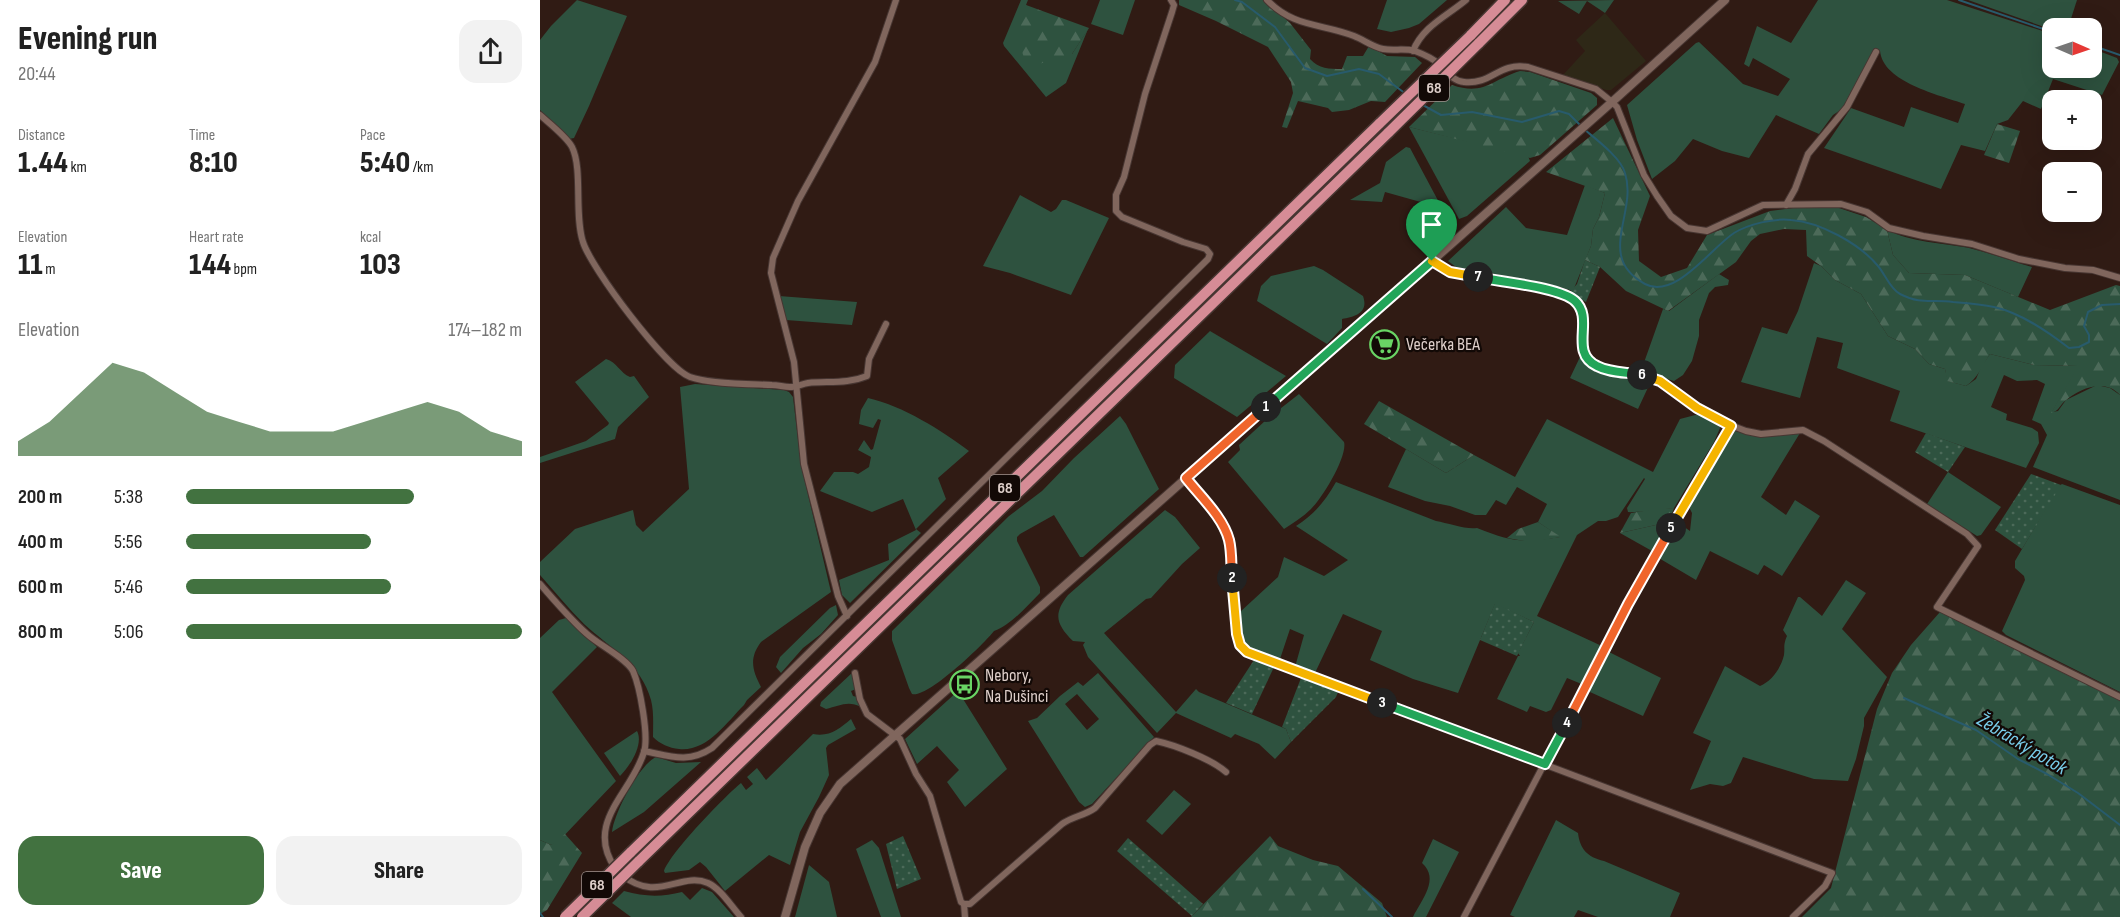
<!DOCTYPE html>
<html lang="en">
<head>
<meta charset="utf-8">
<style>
	:root { --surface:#fff; --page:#f2f2f2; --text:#222; --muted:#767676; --accent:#427240 }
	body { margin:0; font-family:"Sofia Sans Condensed",sans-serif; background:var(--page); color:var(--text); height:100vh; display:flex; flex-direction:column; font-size:22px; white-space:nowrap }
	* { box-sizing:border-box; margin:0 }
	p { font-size:20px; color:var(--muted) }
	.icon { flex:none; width:33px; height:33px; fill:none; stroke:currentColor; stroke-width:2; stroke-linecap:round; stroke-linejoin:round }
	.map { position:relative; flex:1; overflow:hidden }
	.side { display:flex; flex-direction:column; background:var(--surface); width:540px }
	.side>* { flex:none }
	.needle { width:39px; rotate:92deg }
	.controls { position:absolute; left:1502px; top:18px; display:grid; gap:12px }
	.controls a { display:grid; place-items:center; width:60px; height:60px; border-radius:12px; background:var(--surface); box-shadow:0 6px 24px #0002; font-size:30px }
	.pin { position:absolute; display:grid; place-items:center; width:51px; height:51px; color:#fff; margin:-62px -26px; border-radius:50% 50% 50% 0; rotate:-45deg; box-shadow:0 0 6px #0007 }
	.pin .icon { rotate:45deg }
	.km { position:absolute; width:30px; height:30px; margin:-15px; border-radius:50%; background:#222; color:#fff; font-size:16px; line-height:30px; text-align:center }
	.round { display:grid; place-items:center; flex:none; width:63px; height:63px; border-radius:18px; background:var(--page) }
	.head { display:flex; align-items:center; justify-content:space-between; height:102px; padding:0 18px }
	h1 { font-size:33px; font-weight:800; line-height:45px }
	.stats { display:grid; grid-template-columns:repeat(3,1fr); gap:9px; height:102px; padding:6px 18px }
	.stats div { display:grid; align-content:center }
	.stats b { font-size:30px; font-weight:800 }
	.stats small { font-size:16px; font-weight:400 }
	.stats p { font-size:16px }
	.chart { height:168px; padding:12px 18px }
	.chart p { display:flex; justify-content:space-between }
	.chart svg { width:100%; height:108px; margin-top:6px; fill:var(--accent); opacity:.7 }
	.cta { display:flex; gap:12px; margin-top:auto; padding:12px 18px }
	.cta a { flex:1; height:69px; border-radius:18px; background:var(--accent); color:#fff; font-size:24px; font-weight:800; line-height:69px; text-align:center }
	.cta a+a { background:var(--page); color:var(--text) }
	ul { padding:0 18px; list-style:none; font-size:20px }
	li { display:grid; grid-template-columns:96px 72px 1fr; align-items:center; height:45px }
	li i { height:15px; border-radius:8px; background:var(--accent) }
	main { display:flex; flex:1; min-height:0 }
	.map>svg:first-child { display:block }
</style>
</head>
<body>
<main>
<section class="side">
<div class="head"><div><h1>Evening run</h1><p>20:44</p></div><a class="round"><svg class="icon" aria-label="share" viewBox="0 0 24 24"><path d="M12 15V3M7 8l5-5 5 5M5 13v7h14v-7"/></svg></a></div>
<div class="stats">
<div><p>Distance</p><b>1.44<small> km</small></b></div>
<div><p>Time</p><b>8:10</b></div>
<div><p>Pace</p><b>5:40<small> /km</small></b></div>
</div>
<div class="stats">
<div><p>Elevation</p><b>11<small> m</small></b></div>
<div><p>Heart rate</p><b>144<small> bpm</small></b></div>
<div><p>kcal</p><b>103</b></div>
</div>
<div class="chart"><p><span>Elevation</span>174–182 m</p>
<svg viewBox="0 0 160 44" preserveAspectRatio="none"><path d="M0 44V38L10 30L20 18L30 6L40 10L50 18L60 26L70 30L80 34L90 34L100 34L110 30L120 26L130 22L140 26L150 34L160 38V44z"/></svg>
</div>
<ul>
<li><b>200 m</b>5:38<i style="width:68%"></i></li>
<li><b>400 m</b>5:56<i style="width:55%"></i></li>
<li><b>600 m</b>5:46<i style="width:61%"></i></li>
<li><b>800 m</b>5:06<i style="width:100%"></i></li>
</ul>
<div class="cta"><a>Save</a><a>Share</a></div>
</section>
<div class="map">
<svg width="1580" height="917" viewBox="0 0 1580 917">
	<defs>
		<pattern id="forest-firs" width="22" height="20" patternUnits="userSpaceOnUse" patternTransform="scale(1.5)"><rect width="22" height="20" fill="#2e523f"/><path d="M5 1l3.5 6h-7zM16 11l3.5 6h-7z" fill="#4c6a59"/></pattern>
		<pattern id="park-dots" width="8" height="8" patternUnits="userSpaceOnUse" patternTransform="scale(1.5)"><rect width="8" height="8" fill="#2e523f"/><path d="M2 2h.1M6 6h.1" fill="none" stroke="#4c6a59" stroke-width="1.8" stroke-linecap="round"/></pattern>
	</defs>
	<rect width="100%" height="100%" fill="#301b14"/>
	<path fill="#2e2817" d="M1065,13L1106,61L1071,90H1066L1023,75L1045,51L1036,40Z"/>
	<g fill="#2e523f" fill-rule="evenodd">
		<path d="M37,0L87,16L49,106L34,138L29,139L0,110V40L11,26Z"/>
		<path d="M481,0H488L486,5L532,54L548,29L526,83L506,97L464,46L463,43Z"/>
		<path d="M560,0H595L583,35L551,24Z"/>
		<path d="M847,0H907L879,24L869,28L851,32L837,29Z"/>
		<path d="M1074,0L1065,13L1047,1L1039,14L1018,1Z"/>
		<path d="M1278,0H1407L1512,34V68H1551V48L1577,58L1579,62L1562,95L1513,79L1501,109L1483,101L1468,120L1457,124L1445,151L1421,145L1401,189L1284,148L1311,108L1364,127L1371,107L1418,123L1425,104C1399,95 1343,82 1340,51L1335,48L1302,109L1293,115L1279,134L1236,115L1209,158L1182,151L1153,139L1135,161L1112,179L1097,140L1087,105L1156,43L1159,42L1203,84L1238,96L1250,79L1213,58L1209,67L1204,64L1217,26L1251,43Z"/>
		<path d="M1428,0H1537L1528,28L1510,29Z"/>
		<path d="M869,127L988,156L990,161L927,216L919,219Z"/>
		<path d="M866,147L870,148L902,208L845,192L842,202L810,200L840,183L846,162Z"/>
		<path d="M1045,185L1065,193L1059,217L1053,229L1051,246L1033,291L1005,283L916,267L908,261L966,207L986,228L1027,235Z"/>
		<path d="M480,195L511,212L516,209L522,200H526L569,218L531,295L470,273L443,266Z"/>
		<path d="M1347,230C1371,242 1402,243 1429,248C1450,253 1471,261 1492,267L1478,297L1425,275L1369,273L1353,255Z"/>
		<path d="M1274,263L1281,266L1295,280L1321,294L1348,336L1375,349L1389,364L1405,369L1408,381L1426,386L1436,379L1441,367L1450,354L1494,365L1539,366L1512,412L1518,411L1526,400L1557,385L1570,388L1580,395V500L1493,467L1507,435L1501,424L1492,420L1505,384L1497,380L1477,381L1464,375L1451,407L1467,414L1466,420L1492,428L1498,432L1499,443L1486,468L1350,421L1360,391L1297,368L1303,343L1277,337L1260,398L1201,382L1222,327L1247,334L1258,311Z"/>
		<path d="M774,266L783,270L823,296C829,313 815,317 802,319V328L787,344L717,301L721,286L731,276Z"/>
		<path d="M1179,274L1189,280L1188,285L1175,287L1169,293L1159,320V336L1152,361L1143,375L1134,381L1101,371L1123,309L1129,311Z"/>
		<path d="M239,296L317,302L312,325L246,320Z"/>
		<path d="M670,331L746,376L697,417L634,378L635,365Z"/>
		<path d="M1040,357C1056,379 1087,374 1111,381L1098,409L1030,378Z"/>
		<path d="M66,359C77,362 80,373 90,377L94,376L109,397L78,427L75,439L0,463V457L46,441L68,425L69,423L35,382Z"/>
		<path d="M155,384L244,390L249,392L253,397L261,465L291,592L221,642C209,658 212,670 221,687L207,700L204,705C186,723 167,752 139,749C129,748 120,744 113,737C113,725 114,712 111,700C102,665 69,647 44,624C29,609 15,592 0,575V562L35,529L93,510L96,525L103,532L149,489L140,387Z"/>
		<path d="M759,394L804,442C808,456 782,499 771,509C763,517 753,523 744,529L688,462L700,450L699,445L726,420Z"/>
		<path d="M328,398C363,406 401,430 429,451L398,478L406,499L376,529L381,533L310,603L302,595L299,580L349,560L348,544L376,530L363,499L332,512L280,491L294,472H313L318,474L329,467L331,457L318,450L324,440L331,450L333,449L341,420L338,419L333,428L319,424L321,410Z"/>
		<path d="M1159,414L1179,423L1180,428L1174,442L1134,508C1129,509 1092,513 1088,512L1087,508L1105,479L1104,478L1078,517L1066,521H1058L1037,535L997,616L1064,647L1044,685L1027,678L1011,710L1006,712L990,706L987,712L957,699L978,656H980L978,653L994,622L955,604L918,693L873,679L830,660L842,631L803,614L774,675L755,667L764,635L750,629L739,662C705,648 702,651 700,612L738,577L744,557L784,576L808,560L756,526C775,514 785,501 796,482L896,521C908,523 927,530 937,528C972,542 983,543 1020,537L998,522L1007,504L977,487L966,505L956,500L946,515H935L910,506L885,501L848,487L866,449L906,473L934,455L975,477L1007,419L1113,472L1140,419Z"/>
		<path d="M580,416L586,424L619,489L543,557H540L514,515L480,534L477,537V541L500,587V593C487,606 471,625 454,631C444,644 387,699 372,694L369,688L352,640V631L469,516L502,491L534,458Z"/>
		<path d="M1195,431L1225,437L1260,433L1221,497L1246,515L1255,500L1280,516L1242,576L1224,565L1218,575L1170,551L1156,580L1117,557L1137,522L1150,531L1152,513L1148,505L1188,437L1192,436Z"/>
		<path d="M1408,472L1461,507L1441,535L1437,536L1387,504Z"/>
		<path d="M1522,484L1580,505V692L1466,635L1462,631L1485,580L1484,576L1475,568V561L1519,486Z"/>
		<path d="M625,510L635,517L660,548L642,564L611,598L606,599L564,633L636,712L656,689L659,692L746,729L751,742L735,759L719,744L695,734L691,738L636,713L617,733L548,657L543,645L545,642L533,641C516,624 513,614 528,595Z"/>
		<path d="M1129,522L1112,551L1080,533Z"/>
		<path d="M1306,580L1326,593L1302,629L1347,677L1324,718V726L1316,759L1308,781L1274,779L1203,757L1191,783L1183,786L1170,784L1150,790L1171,741L1153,733L1185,666L1220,686C1232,681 1241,668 1244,655C1245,647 1243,645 1247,636L1243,630L1258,597H1260L1282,616Z"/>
		<path d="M296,605L298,615L281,634L263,648L241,673L236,667L240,657L290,608Z"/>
		<path d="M26,618L57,647L12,692L76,781L18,842L11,845L0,840V638L19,620Z"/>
		<path d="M1067,651L1121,678L1103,716L1050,692L1048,689Z"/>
		<path d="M313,672L316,689L311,691L313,696L317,697L321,707C308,700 299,706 286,709L280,706L281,702Z"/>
		<path d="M558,673L614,737L552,804L545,807L539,802L488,721L497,718L520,696L538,682L543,686ZM537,694L559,719L547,730L525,704Z"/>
		<path d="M418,691L467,769L425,807L407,782L419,770L397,746L377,764L365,739Z"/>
		<path d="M311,719L316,729L288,745L286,748L289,775L279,797L260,832L250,865L229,855L185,891L166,867L160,862L149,870L125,873L124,871C131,852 183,798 201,783L206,790L213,784L207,777L217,768L226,780L273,734C290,737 299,729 311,719Z"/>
		<path d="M97,731C104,744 90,766 80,776L64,753Z"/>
		<path d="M116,757L136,763L161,762L104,812L72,832C74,813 99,765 116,757Z"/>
		<path d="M634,790L651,804L622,835L606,821Z"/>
		<path d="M1016,820L1038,833C1040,849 1047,857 1064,861L1140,893L1130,917H1058L1038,910L1034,917H975L970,915Z"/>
		<path d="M893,839L919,852L886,917H873C882,899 900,879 882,863Z"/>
		<path d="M332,840L339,848L361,917H341L316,849Z"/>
		<path d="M269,865L289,882L297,917H255Z"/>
		<path d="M162,888L172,892L194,917H91L72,903L84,891C105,897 122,897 142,892L150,900Z"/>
	</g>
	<g fill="url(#forest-firs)">
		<path d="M639,0H724L750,23L771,50L770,59C779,69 789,69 802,69L807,56H823L829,46L847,56L875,57L882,63L845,102L831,101L809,110L792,112L788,108L758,101L747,128L742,127L753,93L751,82L728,47L676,21L639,5Z"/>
		<path d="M486,5L549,28L532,54L489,67L485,61L474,26Z"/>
		<path d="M980,71L990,72L1051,93L1057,98V105L1000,155L990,158L869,127L912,85C944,96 951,80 980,71Z"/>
		<path d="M1073,118L1110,196L1098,230L1099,261L1121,277L1147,268L1167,235L1230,211L1261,207L1299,208L1326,217L1347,230L1353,255L1369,273L1425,275L1510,310L1576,285L1580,286V395C1565,378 1540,388 1525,401C1519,406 1519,411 1511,413L1538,366L1494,365L1450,354C1442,366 1438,378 1426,386L1407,381L1405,369L1389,364L1375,349L1348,336L1321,294L1295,280L1281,266L1267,256L1266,230L1244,229L1220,234L1211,241L1196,262L1128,311L1086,291L1060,267L1045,260L1051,246L1053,229L1059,217L1065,193L1006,172Z"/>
		<path d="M1457,124L1480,131L1469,163L1444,155Z"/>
		<path d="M839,401L934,455L906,473L824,424Z"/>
		<path d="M1134,508L1129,522L1080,533L1091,513L1116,509Z"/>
		<path d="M998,522L1021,537L991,542L967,538L978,529Z"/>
		<path d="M1400,612L1580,700V917H1262L1291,888L1337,709L1352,673L1371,645Z"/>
		<path d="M25,834L42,853L7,910L0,914V840L11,845Z"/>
		<path d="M730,836L738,846L773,860L798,866L842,903L847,917H651Z"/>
	</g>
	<g fill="url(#park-dots)">
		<path d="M1045,260L1060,267L1046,302L1029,293L1037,284Z"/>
		<path d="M1386,433L1425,447L1408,472L1375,452Z"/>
		<path d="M1491,474L1521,485L1482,549L1455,530Z"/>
		<path d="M955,603L994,622L977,656L940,640Z"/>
		<path d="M714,660L734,667L712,714L686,703Z"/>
		<path d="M761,678L798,692L796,697L751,742L746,729L742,727Z"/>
		<path d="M363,836L381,879L357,889L346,844Z"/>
		<path d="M588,838L663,904L652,916L577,851Z"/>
	</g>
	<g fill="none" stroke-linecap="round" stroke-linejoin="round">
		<g stroke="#285b6c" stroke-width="2">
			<path d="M695,0L702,2L735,27L765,68L787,76L819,69L839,74L866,94"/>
			<path d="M1419,0L1512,32"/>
			<path d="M1551,45L1580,55"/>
			<path d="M881,104L901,115L932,112L982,122L1019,111L1029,114L1041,126"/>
			<path d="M1045,130C1057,140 1081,158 1085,173C1098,213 1055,257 1105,284C1135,300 1171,248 1194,233C1209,224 1234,218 1251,220C1280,222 1320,244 1338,266C1345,274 1350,289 1360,294C1382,305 1391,299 1413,302C1426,303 1441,304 1454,307C1481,313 1507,331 1529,348L1539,347L1549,342V335L1544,326L1548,312L1562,305L1580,304"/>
			<path d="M1364,698L1436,730L1478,759L1507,774L1538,793L1580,825"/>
			<path d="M823,889L852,917"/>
			<path d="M0,913L3,917"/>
		</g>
		<defs>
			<g id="minor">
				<path d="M727,0C754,28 781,23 814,36C824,40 833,47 843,49C854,51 864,48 875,51C883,54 892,58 899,64C907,71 912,81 924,82C952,85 958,62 988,67L1056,89L1072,102L1077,107L1104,175L1117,196L1131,216L1147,228L1167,231L1223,205L1301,204L1327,212L1349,228L1383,236L1432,244L1479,259L1525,268L1553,270L1580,278"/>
				<path d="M873,51C883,26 907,16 926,0"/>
				<path d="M0,115C9,123 27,137 32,147C43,169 34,215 43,242C51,268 126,368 150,377C169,384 210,384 232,385C238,385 244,387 250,387C256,387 262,384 268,383C288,381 308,384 327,376L329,359L346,324"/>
				<path d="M1246,205L1255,189L1268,154L1307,107L1336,52"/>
				<path d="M892,261L910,272L1016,291L1037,302L1042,319L1041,347L1045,356L1058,367L1120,381L1172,418L1206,431L1221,434L1263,430L1284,441L1427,534L1438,546L1397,607L1580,697"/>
				<path d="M646,478L677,518L689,541L697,634L700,645L707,652L1292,873L1285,886L1253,917"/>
				<path d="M0,584C15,601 30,619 47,634C59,645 86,658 93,671C100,687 109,736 104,752C92,793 44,822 75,868"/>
				<path d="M307,616L298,596L264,464L254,362L231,273L233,258L258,201L335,62L356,0"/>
				<path d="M315,673L320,699L327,714L360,739L376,774L390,796L421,902L424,904L425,917"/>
				<path d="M104,751C130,756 148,764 172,748L668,259L670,254L666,249L643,242L582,217L576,211V195L584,177L605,94L632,12L634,5L631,0"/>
				<path d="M82,875C118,904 140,871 168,883C181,889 191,906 201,917"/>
				<path d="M424,904H430L522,824C533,816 544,816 555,808L610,745L616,741C635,745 671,759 686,772"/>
				<path d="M924,917L1088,604L1191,426"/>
			</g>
			<path id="secondary" d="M245,917L265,847L280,813L300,784L1072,102L1185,0"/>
			<g id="trunk">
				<path d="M930,36L965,0"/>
				<path d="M938,44L982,0"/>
				<path d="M90,853L840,123"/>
				<path d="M98,862L849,132"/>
			</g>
		</defs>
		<use href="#minor" stroke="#473632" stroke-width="8"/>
		<use href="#secondary" stroke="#473632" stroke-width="10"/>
		<use href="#trunk" stroke="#473632" stroke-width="13"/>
		<use href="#minor" stroke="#80665d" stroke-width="6"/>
		<use href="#secondary" stroke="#80665d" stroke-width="8"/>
		<use href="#trunk" stroke="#d68c96" stroke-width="10"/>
		<defs>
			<g id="trunk-bridge">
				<path d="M840,123L930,36"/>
				<path d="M849,132L938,44"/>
				<path d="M25,917L90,853"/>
				<path d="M42,917L98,862"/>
			</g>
		</defs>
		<use href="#trunk-bridge" stroke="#473632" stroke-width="13" stroke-linecap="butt"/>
		<use href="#trunk-bridge" stroke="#d68c96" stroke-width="10"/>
	</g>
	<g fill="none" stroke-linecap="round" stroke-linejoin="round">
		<defs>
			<path id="split-1" d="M726,407L892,261"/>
			<path id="split-2" d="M692,578C691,566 692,552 689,540C683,517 660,496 646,478L726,407"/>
			<path id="split-3" d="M692,578L697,634L700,645L707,652L842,703"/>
			<path id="split-4" d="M842,703L1005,764L1027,723"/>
			<path id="split-5" d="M1027,723L1088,604L1131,528"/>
			<path id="split-6" d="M1102,375L1120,381L1157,408L1191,426L1131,528"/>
			<path id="split-7" d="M938,277C960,282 1020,287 1035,301C1055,319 1028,352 1057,366C1070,373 1087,372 1102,375"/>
			<path id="split-8" d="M892,261L910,272L938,277"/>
		</defs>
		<use href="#split-1" stroke="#fff" stroke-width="12"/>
		<use href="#split-2" stroke="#fff" stroke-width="12"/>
		<use href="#split-3" stroke="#fff" stroke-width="12"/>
		<use href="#split-4" stroke="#fff" stroke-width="12"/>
		<use href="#split-5" stroke="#fff" stroke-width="12"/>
		<use href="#split-6" stroke="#fff" stroke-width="12"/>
		<use href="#split-7" stroke="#fff" stroke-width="12"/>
		<use href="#split-8" stroke="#fff" stroke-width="12"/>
		<use href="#split-1" stroke="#22a559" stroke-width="8"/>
		<use href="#split-2" stroke="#f0652b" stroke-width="8"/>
		<use href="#split-3" stroke="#f5b400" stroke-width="8"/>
		<use href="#split-4" stroke="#22a559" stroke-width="8"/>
		<use href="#split-5" stroke="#f0652b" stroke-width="8"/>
		<use href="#split-6" stroke="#f5b400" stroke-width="8"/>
		<use href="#split-7" stroke="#22a559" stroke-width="8"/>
		<use href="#split-8" stroke="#f5b400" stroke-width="8"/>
	</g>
	<defs>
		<symbol id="supermarket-ring" viewBox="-11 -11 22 22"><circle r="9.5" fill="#120906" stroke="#69d464" stroke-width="1.5"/><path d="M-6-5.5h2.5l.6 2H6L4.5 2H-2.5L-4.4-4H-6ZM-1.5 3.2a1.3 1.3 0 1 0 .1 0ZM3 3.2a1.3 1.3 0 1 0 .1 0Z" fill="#69d464"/></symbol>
		<symbol id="bus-ring" viewBox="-11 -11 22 22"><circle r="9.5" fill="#120906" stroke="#69d464" stroke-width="1.5"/><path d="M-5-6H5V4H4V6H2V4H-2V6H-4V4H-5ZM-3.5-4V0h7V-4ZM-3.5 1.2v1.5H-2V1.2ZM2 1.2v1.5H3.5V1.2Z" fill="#69d464"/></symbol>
	</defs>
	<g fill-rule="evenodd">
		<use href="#supermarket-ring" x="828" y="328" width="33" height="33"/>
		<use href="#bus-ring" x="408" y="668" width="33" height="33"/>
	</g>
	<g text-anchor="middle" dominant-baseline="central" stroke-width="4.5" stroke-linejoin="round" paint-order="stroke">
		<g fill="#120906" stroke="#a1948f" stroke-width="1.5">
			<rect x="879" y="75" width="30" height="26" rx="4.5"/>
			<rect x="450" y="475" width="30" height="26" rx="4.5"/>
			<rect x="42" y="872" width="30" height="26" rx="4.5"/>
		</g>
		<g font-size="16" font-weight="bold" fill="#decfca">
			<text x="894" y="88">68</text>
			<text x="465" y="488">68</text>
			<text x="57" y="885">68</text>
		</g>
		<g font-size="18" fill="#decfca" stroke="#120906" text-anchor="start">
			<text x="866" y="344">Večerka BEA</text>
			<text x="445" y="675">Nebory,<tspan x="445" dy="21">Na Dušinci</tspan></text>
		</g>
		<g font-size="20" font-style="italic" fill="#78cce9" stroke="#120906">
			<text transform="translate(1482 744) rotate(31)">Žebrácký potok</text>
		</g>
	</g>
</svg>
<div class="controls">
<a><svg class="needle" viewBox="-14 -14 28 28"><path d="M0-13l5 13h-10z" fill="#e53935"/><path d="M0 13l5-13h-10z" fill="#767676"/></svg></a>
<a>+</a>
<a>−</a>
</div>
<div class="pin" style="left:892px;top:261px;background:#1e9e55"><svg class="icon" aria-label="arrive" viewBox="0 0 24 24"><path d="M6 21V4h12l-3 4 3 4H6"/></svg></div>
<b class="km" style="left:726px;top:407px">1</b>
<b class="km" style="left:692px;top:578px">2</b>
<b class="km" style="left:842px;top:703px">3</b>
<b class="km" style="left:1027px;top:723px">4</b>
<b class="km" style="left:1131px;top:528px">5</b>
<b class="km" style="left:1102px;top:375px">6</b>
<b class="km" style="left:938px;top:277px">7</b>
</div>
</main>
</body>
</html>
